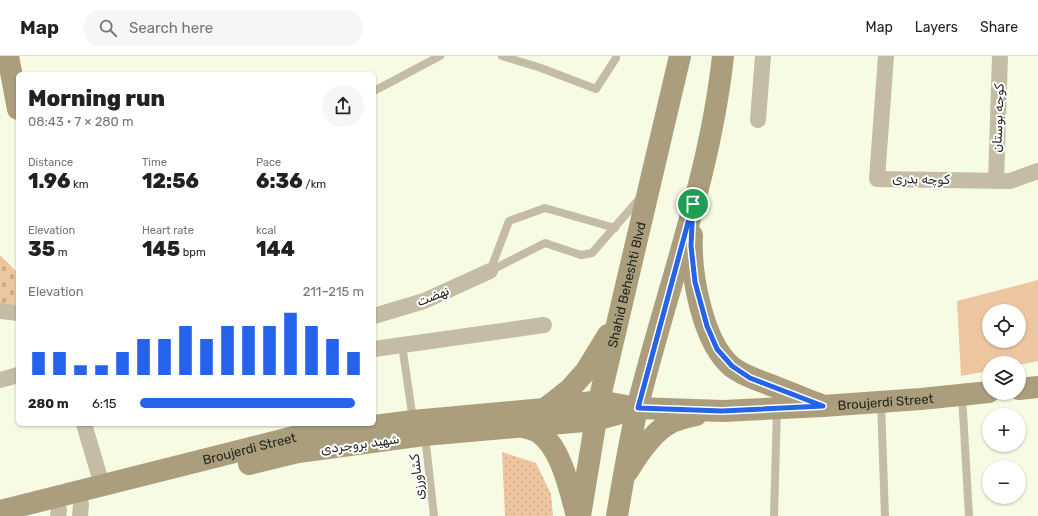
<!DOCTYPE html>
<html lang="en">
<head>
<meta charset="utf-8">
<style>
	:root { --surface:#fff; --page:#f6f6f6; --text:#222; --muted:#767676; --line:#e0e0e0; --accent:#2563eb }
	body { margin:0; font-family:Rubik,"Noto Sans Arabic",sans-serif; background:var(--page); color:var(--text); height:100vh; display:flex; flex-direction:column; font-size:15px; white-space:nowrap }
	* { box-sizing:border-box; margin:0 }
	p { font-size:13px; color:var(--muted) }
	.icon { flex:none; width:22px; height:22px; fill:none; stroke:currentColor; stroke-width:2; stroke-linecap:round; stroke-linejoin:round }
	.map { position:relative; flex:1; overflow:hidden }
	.side { position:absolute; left:16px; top:16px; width:360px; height:354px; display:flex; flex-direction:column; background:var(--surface); border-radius:6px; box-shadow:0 1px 3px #0004 }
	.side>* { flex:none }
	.fabs { position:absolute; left:982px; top:248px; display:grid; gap:8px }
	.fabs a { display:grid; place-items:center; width:44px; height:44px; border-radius:50%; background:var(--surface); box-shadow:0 1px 3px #0004; font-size:20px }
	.pin { position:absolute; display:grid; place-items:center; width:34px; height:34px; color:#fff; margin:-17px; border:2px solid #fff; border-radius:50%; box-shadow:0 1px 4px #0007 }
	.round { display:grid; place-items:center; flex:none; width:42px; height:42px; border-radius:21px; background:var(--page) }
	.summary { display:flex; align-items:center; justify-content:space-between; height:68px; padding:0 12px }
	h1 { font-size:22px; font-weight:800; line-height:30px }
	.figures { display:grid; grid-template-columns:repeat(3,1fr); gap:6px; height:68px; padding:4px 12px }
	.figures div { display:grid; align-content:center }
	.figures b { font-size:20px; font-weight:800 }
	.figures small { font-size:11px; font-weight:400 }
	.figures p { font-size:11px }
	.chart { height:112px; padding:8px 12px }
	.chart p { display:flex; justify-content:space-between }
	.chart svg { width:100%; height:72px; margin-top:4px; stroke:var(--accent); stroke-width:6 }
	ul { padding:0 12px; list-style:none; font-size:13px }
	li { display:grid; grid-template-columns:64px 48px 1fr; align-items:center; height:30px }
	li i { height:10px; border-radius:5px; background:var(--accent) }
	header { display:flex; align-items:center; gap:24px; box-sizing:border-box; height:56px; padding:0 20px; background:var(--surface); border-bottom:1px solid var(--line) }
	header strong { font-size:19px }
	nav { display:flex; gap:22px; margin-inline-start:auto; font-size:14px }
	.search { width:280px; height:36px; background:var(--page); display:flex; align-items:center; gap:10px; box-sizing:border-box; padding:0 14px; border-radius:22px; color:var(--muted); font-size:15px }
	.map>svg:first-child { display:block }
</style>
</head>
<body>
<header>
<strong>Map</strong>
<div class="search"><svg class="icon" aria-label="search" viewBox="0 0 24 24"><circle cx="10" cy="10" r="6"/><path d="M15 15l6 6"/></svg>Search here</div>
<nav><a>Map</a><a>Layers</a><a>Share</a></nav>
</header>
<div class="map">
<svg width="1038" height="460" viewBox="0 0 1038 460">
	<defs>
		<pattern id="cemetery-stones" width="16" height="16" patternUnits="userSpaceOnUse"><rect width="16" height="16" fill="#edc6a0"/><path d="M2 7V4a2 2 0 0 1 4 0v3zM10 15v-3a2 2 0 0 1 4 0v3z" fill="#cbaa89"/></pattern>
		<pattern id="park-dots" width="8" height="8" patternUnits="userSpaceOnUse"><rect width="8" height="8" fill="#edc6a0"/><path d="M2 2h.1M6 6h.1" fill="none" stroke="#cbaa89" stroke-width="1.8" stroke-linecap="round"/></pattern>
	</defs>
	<rect width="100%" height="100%" fill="#f7fbe3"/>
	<path fill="#edc6a0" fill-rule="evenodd" d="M1038,224V305L1019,309V307H989V315L961,320L957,245ZM989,255H1019V285H989Z"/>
	<path fill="url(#cemetery-stones)" d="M0,199L18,217V249L0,247Z"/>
	<path fill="url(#park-dots)" d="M502,396L536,407L551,438L553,460H505Z"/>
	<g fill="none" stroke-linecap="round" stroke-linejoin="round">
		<g stroke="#c4bca5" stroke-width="8">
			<path d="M502,0L541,12L596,33L616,2V0"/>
			<path d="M374,35L440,0"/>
			<path d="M490,215L545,187L581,199L592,197L641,141"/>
			<path d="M490,215L509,165L545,152L615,172"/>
			<path d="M402,289L413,364"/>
			<path d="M962,339L969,460"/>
			<path d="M881,347L885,460"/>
			<path d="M425,380L434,460"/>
			<path d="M774,460L777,353"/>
		</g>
		<g stroke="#c4bca5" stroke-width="16">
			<path d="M886,0L877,123L1010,125L1038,115"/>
			<path d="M758,64L763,0"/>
			<path d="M996,125L1000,0"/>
			<path d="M0,255L18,257"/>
			<path d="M374,260L424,245L490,215"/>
			<path d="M374,293L544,269"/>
			<path d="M0,324L18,319"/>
			<path d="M84,368L102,429"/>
			<path d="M58,460L59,454"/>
			<path d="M80,460L81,448"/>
		</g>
		<g stroke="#aa9e7d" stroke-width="22">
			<path d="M8,0L18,53"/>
			<path d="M692,179C690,216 702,286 732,311C745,321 761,325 776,331C790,336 804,343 819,348"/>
			<path d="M1019,333L1038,331"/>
			<path d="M546,352L569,334L586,315L608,279"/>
			<path d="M523,371C528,372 534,374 538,376C561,390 570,435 577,460"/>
			<path d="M249,408L298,396L424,379L596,364L632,354"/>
			<path d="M628,415C638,398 653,375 672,366C679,363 688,361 696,359"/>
			<path id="s1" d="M0,455L298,380L413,365L544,353L599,345L637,352L723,355L823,350L921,343L989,336"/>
			<path id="s2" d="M580,460L599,345L680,0"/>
			<path d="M617,460C623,424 629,388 637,353C666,235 710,121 723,0"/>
		</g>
	</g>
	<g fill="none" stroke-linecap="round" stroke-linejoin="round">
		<defs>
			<path id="route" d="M693,148L691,190L695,226L707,270L717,293L732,310L750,322L823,350L722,355L638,352Z"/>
		</defs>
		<use href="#route" stroke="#fff" stroke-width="8"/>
		<use href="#route" stroke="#2563eb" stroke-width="5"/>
	</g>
	<g text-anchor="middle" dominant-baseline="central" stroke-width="4" stroke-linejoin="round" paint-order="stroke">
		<g font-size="13" fill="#25261e" stroke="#fff">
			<text transform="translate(998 62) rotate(-88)">کوچه بوستان</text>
			<text transform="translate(921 123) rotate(1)">کوچه بدری</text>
			<text stroke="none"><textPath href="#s2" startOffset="236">Shahid Beheshti Blvd</textPath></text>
			<text transform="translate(433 240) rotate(-22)">نهضت</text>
			<text stroke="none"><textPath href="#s1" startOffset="898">Broujerdi Street</textPath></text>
			<text transform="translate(360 388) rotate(-8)">شهید بروجردی</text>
			<text stroke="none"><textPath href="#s1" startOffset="257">Broujerdi Street</textPath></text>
			<text transform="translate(417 421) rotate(-97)">کشاورزی</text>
		</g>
	</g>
</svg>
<div class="fabs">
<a><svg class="icon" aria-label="locate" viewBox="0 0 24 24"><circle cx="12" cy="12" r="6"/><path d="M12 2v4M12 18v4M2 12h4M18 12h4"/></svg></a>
<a><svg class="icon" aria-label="layers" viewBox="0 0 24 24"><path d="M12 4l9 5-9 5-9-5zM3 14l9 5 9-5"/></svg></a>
<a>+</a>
<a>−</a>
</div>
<div class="pin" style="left:693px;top:148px;background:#1e9e55"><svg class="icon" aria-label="arrive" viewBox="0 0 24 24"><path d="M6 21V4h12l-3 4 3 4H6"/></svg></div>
<section class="side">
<div class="summary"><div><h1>Morning run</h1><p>08:43 · 7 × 280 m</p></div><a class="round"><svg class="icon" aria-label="share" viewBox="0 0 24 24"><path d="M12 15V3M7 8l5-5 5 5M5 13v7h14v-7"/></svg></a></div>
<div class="figures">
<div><p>Distance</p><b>1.96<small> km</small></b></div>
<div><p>Time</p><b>12:56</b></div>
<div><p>Pace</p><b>6:36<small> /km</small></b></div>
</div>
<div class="figures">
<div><p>Elevation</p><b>35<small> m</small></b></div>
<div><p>Heart rate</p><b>145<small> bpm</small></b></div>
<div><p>kcal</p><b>144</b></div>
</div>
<div class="chart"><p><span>Elevation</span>211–215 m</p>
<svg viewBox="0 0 160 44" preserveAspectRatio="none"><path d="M5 44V30M15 44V30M25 44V38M35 44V38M45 44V30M55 44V22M65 44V22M75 44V14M85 44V22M95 44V14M105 44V14M115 44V14M125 44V6M135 44V14M145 44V22M155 44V30"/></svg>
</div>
<ul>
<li><b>280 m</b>6:15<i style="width:96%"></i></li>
</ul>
</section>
</div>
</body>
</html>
